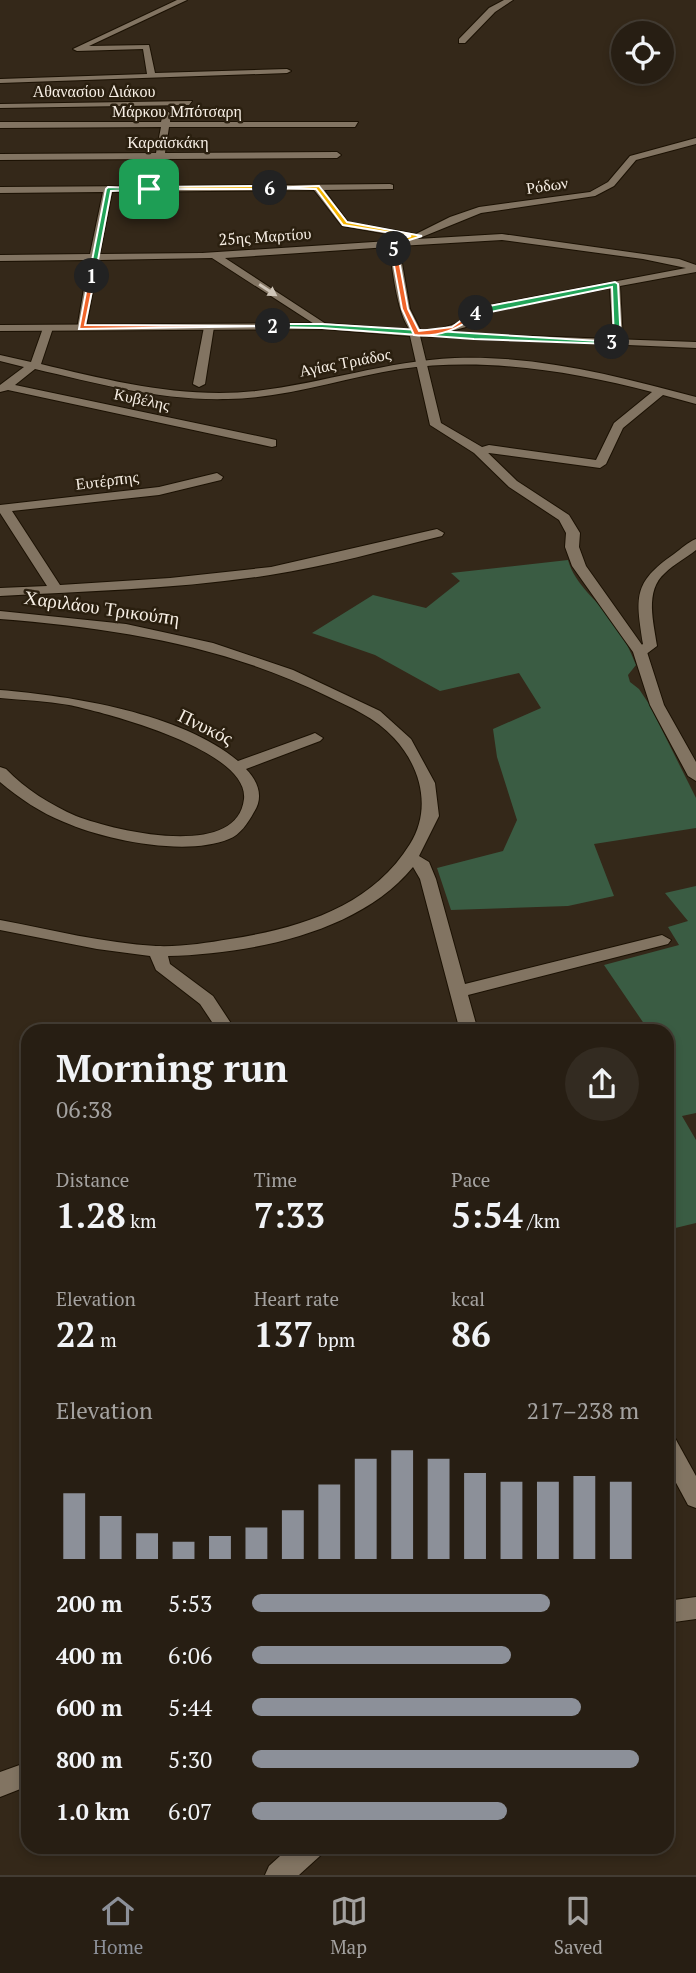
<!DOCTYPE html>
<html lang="en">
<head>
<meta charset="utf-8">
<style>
	:root { --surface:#271e13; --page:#332b21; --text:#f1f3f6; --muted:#a4a2a0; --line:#433c33; --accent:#8c9099 }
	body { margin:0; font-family:"PT Serif",serif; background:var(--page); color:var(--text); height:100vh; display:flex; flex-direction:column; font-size:26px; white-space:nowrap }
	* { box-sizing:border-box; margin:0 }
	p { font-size:23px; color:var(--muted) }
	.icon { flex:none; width:38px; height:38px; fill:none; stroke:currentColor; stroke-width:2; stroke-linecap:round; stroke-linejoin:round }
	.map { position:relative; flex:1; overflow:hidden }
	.side { position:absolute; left:21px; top:1024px; width:653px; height:830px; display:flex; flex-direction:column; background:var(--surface); border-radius:21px; box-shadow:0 4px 10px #0003,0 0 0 2px var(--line) }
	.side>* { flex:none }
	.controls { position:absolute; left:611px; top:21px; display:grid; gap:14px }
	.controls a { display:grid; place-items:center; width:63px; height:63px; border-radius:50%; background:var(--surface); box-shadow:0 4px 10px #0003,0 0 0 2px var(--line); font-size:35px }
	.pin { position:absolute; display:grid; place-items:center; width:60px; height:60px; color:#fff; margin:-30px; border-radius:14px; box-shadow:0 4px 10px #0006 }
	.km { position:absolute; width:35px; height:35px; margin:-18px; border-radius:50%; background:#222; color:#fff; font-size:19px; line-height:35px; text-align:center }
	.round { display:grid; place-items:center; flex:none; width:74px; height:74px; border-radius:37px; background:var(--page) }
	.head { display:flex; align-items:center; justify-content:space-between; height:119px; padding:0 35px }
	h1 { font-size:38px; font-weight:600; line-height:52px }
	.stats { display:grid; grid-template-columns:repeat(3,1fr); gap:10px; height:119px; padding:7px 35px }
	.stats div { display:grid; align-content:center }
	.stats b { font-size:35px; font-weight:600 }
	.stats small { font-size:19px; font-weight:400 }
	.stats p { font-size:19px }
	.chart { height:196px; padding:14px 35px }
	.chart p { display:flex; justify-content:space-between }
	.chart svg { width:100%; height:126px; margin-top:7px; stroke:var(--accent); stroke-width:6 }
	ul { padding:0 35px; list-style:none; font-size:23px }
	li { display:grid; grid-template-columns:112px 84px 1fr; align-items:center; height:52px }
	li i { height:18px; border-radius:9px; background:var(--accent) }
	.tab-bar { display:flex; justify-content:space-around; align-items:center; height:98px; border-top:2px solid var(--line); background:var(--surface); font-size:19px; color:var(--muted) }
	.tab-bar a { display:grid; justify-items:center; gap:4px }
	.tab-bar .selected { color:var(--accent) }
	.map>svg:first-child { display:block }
</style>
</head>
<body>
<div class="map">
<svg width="696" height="1875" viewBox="0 0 696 1875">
	<rect width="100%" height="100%" fill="#342819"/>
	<g fill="#3a5c43">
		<path d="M568,560C575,585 598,601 613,621C623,635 630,650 636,665L628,675L630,682L639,689L649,704L696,798V828L594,844L614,896L568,906L451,910L437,868L503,851L517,820L497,757L493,729L541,708L519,673L440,691L375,655L312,633L373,595L426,608L460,581L451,573Z"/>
		<path d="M696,886V1113L682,1116L696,1140V1223L667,1230V1031H649L604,965L679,945L668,927L688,921L665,893Z"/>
	</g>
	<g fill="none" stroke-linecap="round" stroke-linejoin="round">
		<defs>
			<g id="street">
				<path d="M177,0H187L89,46L149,45L155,73L287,69L291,71L287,73L0,83V79L147,74L143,49L77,51L73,49Z"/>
				<path d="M504,0H513L495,12L465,43H459V39L489,8Z"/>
				<path d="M192,101L189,105L0,108V104Z"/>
				<path d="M167,111L171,114L170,122H358L355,127H169L165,153L337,152L341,155L337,158L164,159L155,186L390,184L393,185V189L324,190L348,222L416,234L450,217L479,207L590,192L608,182L630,156L696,138V144L636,160L614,186L595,196L481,213L417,239L502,234L679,259L696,265V272L620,286L623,342L618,345L613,342L610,288L487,312L466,327L429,337L424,334L458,323L480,307L686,268L643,259L502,240L399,246L410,309L422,333L417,336C397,326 393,268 389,247L225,258L326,324V328L322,329L212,258L99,260L86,327L77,329L89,260L0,261V255L90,254L103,192L0,193V187L146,186L155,159L0,160V154L156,153L161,127L0,128V122H161L163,114ZM314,190L342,226L405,237L389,241L202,253L100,254L112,192Z"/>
				<path d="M209,324L214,327L205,384L199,387L193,384L204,327Z"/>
				<path d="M48,325L53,328L41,364C111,381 183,399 256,391C324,383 387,361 455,358C537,355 618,376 696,397V404L663,395L623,428L606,464L600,468L489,453L478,454L472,450L489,445L596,460L614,423L652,392C570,371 485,357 400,369C343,378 287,398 228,399C162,401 99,384 35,369L15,385L276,440V446L272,447L8,390L0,392V385L24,367L0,361V355L31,362L43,328Z"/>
				<path d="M217,473L223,477L221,480L159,495L12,511L60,585L170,578L271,567L437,529L444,533L442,536C385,550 328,566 270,575C181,589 90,591 0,596V588L47,586L0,513V505L159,487Z"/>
				<path d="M696,539V550C686,558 674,564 665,573C644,591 654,623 657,646L645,655H635V649L643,644C636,598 632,583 674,554C681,549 688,542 696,539Z"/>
				<path d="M0,611L126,624L213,643L293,670L380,711L411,739L435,783L439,816L419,856L429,862L436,879L465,984L662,935L671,940L668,944L468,995L478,1031H460L420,879L413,867C359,933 250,954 168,956L170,964L213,996L236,1031H218L200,1004L156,970L150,956L97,949L0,930V920C52,930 104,943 156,946C181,947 206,943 230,939C300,928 371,907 410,844C432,809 421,767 394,738C376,718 350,707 327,696C224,645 113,628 0,619Z"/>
				<path d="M0,690C72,696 181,713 238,761L310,735L315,733L323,738L320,741L246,769C258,781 264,797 254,812C248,823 240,835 229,839C186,857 105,840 64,822C41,813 19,798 0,782V767L6,769C25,789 51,805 76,816C112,830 237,861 244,799C249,750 107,713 69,705C46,701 23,700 0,698Z"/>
				<path d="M667,1436L675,1438L696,1476V1508L688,1505L667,1466Z"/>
				<path d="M291,1846H325L321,1855L299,1875H265L269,1866Z"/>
			</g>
			<g id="secondary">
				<path d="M322,323L474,334L696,342V348L420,336L441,423L482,447L517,481L569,515L580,533L579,547L586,566L647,652L664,705L696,762V781L688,776L650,705L633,652L572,566L565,547L566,533L559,520L509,487L474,453L430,425L410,336L322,329L0,331V325Z"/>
				<path d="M696,1597V1619L667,1623V1601Z"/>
				<path d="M28,1762V1786L0,1797V1772Z"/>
			</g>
		</defs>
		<use href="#street" stroke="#1b1103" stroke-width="2"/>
		<use href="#secondary" stroke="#1b1103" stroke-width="2"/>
		<use href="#street" fill="#827462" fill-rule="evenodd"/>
		<use href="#secondary" fill="#827462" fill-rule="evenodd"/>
	</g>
	<defs><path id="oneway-solid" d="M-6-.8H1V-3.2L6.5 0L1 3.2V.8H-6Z" transform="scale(1.75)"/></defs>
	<use fill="#cec4b7" href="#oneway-solid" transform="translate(268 290) rotate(33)"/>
	<path fill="#22a559" stroke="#fff" stroke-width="2" d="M108,187L152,189L111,191L95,276L92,278L89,276L106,189Z"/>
	<path fill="#f0652b" stroke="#fff" stroke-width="2" d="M92,274L95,276L85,325L277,326L79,329L89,276Z"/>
	<path fill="#22a559" stroke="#fff" stroke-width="2" d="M273,324H322L616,342L612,344L474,339L322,328L271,327Z"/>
	<path fill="#22a559" stroke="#fff" stroke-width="2" d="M615,282L618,284L621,342L618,344L609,342L614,340L612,287L476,315L473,313L484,307Z"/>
	<path fill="#f0652b" stroke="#fff" stroke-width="2" d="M394,248L397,249L408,309L419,331L452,327L474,311H479V314C459,328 440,338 414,335L402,309L391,249Z"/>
	<path fill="#f5b400" stroke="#fff" stroke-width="2" d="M319,186L347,222L422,236L396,244L397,249L392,251L391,242L411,236L343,225L316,189L267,188Z"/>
	<path fill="#f5b400" stroke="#fff" stroke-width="2" d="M270,186L272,189H146L149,187Z"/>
	<g text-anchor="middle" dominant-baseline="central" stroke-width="5" stroke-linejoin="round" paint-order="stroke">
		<g font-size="16" fill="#f7efe5" stroke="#2a1f0f">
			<text x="94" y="91">Αθανασίου Διάκου</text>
			<text x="177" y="111">Μάρκου Μπότσαρη</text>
			<text x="168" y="142">Καραϊσκάκη</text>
			<text transform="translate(547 185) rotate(-8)">Ρόδων</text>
			<text transform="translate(265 236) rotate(-4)">25ης Μαρτίου</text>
			<text transform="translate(345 362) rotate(-11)">Αγίας Τριάδος</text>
			<text transform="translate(142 399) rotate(12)">Κυβέλης</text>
			<text transform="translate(107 480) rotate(-7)">Ευτέρπης</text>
		</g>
		<g font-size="19" fill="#f7efe5" stroke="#2a1f0f">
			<text transform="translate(102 607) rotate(8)">Χαριλάου Τρικούπη</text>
			<text transform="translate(206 726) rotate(26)">Πνυκός</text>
		</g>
	</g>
</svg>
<div class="controls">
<a><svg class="icon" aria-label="locate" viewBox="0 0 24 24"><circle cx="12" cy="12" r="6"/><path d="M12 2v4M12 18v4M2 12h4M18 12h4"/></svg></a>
</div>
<div class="pin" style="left:149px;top:189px;background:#1e9e55"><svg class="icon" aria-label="arrive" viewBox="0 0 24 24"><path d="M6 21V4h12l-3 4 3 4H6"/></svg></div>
<b class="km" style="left:92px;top:276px">1</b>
<b class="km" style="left:273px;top:326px">2</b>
<b class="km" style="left:612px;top:342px">3</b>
<b class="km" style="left:476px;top:313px">4</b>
<b class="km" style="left:394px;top:249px">5</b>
<b class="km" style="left:270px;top:188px">6</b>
<section class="side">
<div class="head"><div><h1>Morning run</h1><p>06:38</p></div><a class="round"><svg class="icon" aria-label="share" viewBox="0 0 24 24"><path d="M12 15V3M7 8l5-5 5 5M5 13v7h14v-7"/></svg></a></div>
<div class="stats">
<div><p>Distance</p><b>1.28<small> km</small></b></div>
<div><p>Time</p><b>7:33</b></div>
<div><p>Pace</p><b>5:54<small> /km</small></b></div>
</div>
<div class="stats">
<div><p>Elevation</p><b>22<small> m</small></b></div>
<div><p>Heart rate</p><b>137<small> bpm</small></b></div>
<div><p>kcal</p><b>86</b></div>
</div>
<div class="chart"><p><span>Elevation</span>217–238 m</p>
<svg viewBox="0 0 160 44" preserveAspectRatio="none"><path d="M5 44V21M15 44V29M25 44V35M35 44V38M45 44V36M55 44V33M65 44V27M75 44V18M85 44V9M95 44V6M105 44V9M115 44V14M125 44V17M135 44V17M145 44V15M155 44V17"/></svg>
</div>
<ul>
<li><b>200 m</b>5:53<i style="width:77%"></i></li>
<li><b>400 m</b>6:06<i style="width:67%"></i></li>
<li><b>600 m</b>5:44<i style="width:85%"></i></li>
<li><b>800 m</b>5:30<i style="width:100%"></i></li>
<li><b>1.0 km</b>6:07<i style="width:66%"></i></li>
</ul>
</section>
</div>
<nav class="tab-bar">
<a class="selected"><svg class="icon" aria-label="home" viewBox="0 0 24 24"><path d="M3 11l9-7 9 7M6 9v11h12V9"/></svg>Home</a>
<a><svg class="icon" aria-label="map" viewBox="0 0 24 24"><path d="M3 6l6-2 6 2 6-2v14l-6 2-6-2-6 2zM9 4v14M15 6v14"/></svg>Map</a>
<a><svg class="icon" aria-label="saved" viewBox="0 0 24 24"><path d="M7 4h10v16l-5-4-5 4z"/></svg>Saved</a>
</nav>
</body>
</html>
